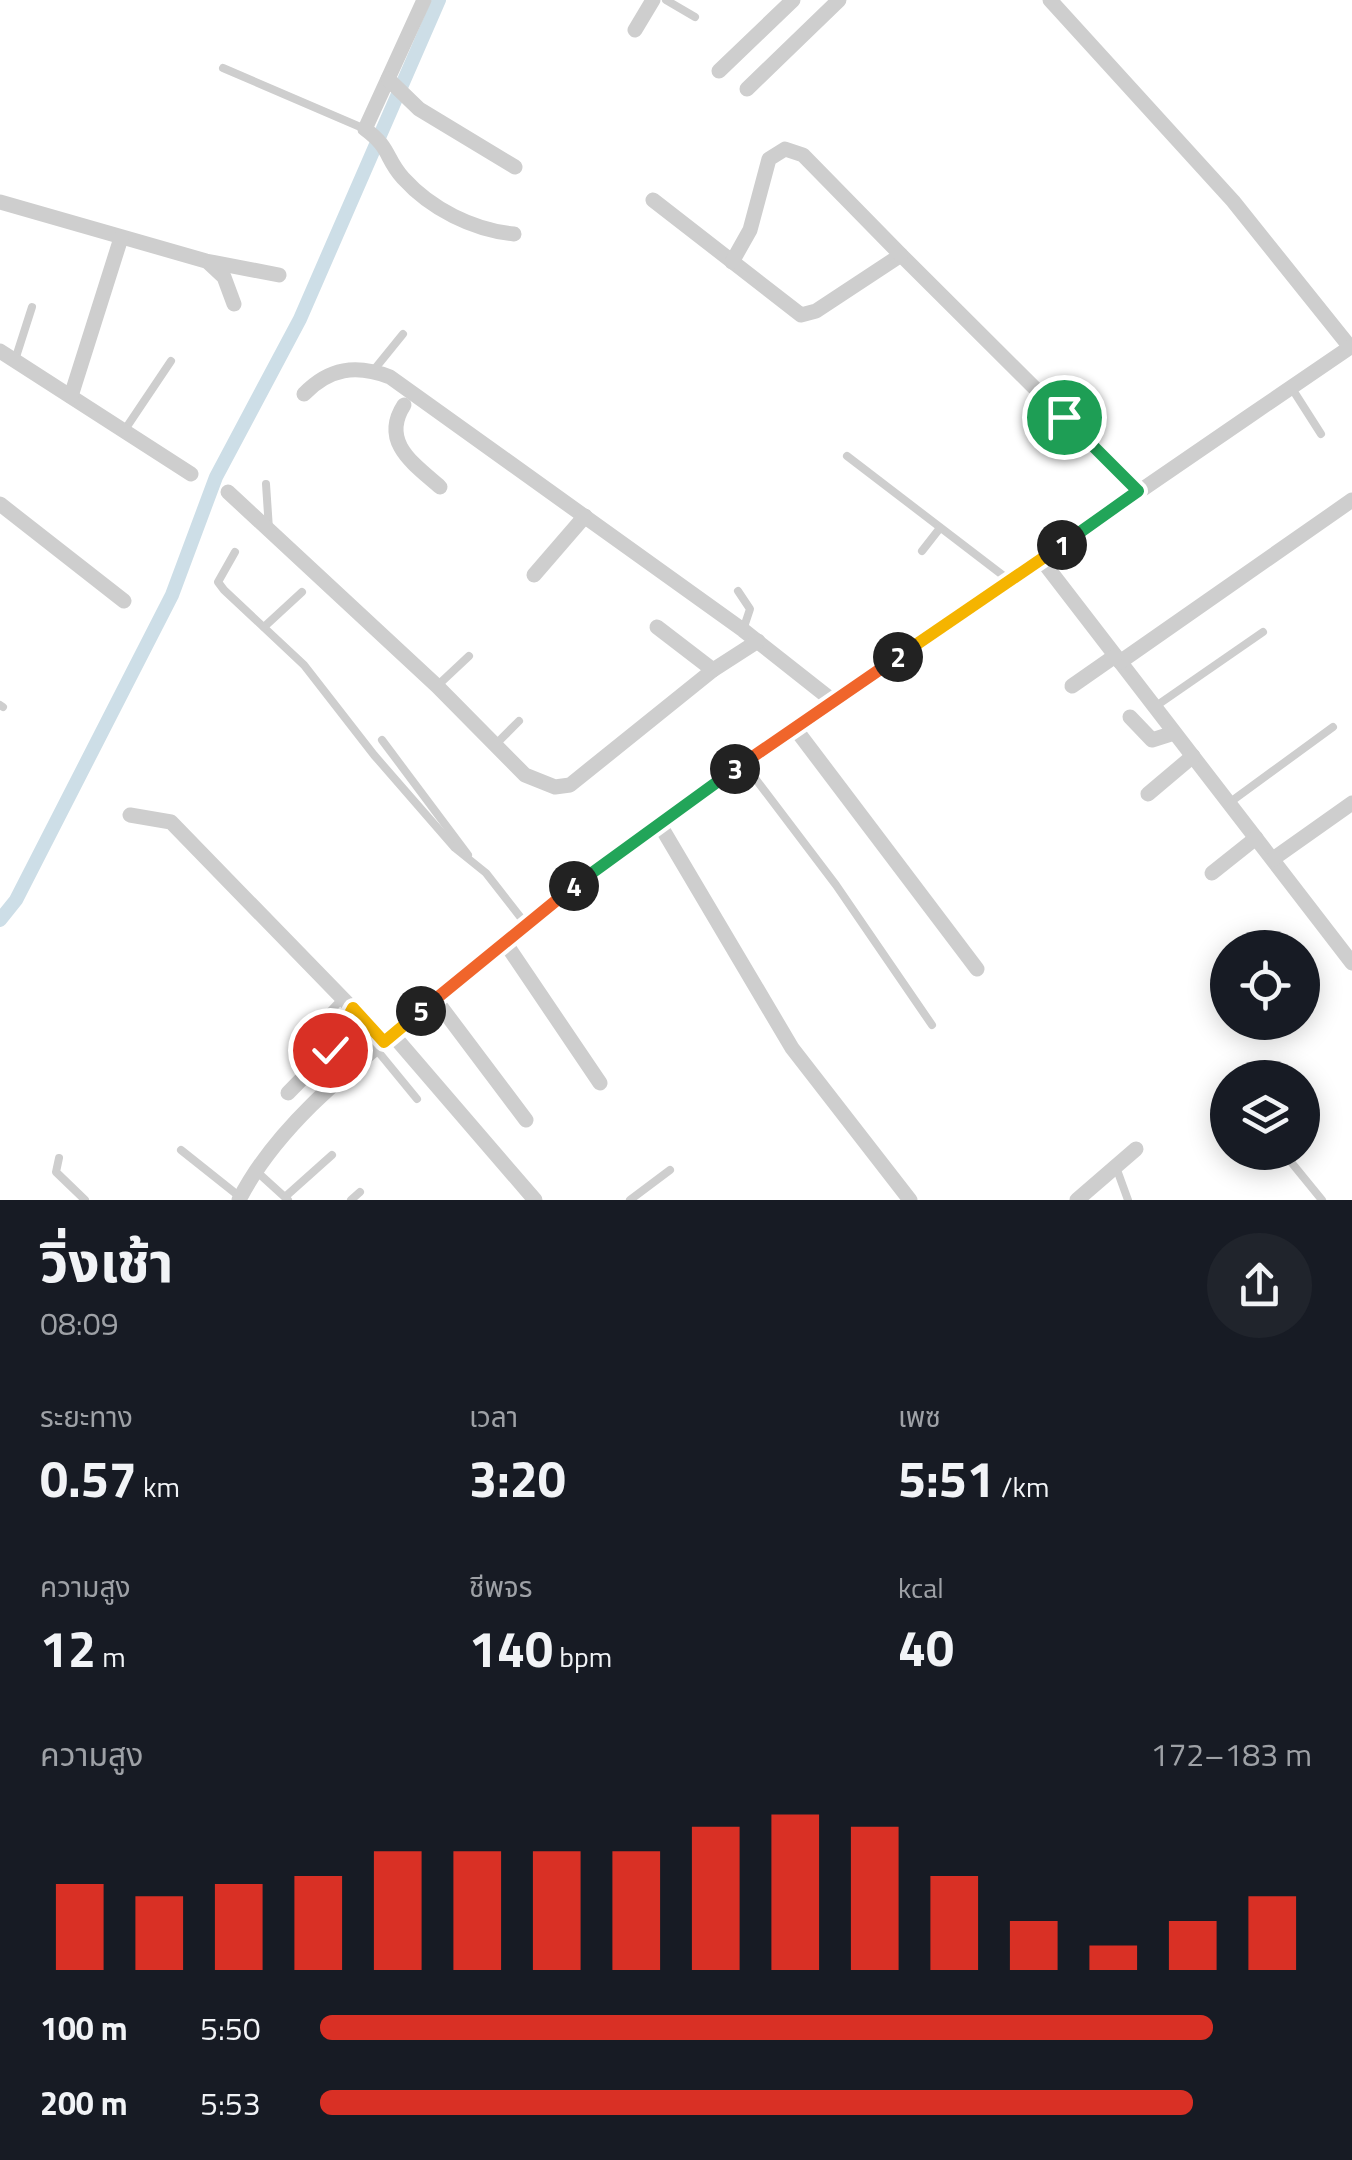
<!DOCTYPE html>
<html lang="th">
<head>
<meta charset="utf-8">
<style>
	:root { --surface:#171b24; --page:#20242c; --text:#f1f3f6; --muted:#9ea1a6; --accent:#d93025 }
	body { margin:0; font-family:"Titillium Web","Noto Sans Thai",sans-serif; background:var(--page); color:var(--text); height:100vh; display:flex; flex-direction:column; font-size:38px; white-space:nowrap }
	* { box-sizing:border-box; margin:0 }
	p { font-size:32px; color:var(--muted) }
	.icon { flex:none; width:55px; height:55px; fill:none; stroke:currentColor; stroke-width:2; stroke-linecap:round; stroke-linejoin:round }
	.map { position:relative; height:1200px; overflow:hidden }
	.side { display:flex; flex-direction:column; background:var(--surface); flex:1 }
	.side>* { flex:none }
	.tools { position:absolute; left:1210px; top:930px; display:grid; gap:20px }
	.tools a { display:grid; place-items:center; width:110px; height:110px; border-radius:50%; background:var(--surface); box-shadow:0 5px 25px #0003; font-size:50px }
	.pin { position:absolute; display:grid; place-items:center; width:85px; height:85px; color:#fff; margin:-42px; border:5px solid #fff; border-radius:50%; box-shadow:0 2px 10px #0007 }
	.km { position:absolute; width:50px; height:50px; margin:-25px; border-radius:50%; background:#222; color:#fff; font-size:28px; line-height:50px; text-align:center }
	.round { display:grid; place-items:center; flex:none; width:105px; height:105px; border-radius:52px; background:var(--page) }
	.headline { display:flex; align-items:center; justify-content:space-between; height:170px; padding:0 40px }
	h1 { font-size:55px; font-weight:700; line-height:75px }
	.figures { display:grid; grid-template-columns:repeat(3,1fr); gap:15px; height:170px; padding:10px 40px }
	.figures div { display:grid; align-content:center }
	.figures b { font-size:50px; font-weight:700 }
	.figures small { font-size:28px; font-weight:400 }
	.figures p { font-size:28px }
	.chart { height:280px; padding:20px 40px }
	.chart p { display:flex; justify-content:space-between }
	.chart svg { width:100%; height:180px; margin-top:10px; stroke:var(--accent); stroke-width:6 }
	ul { padding:0 40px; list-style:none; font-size:32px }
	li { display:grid; grid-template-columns:160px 120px 1fr; align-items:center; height:75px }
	li i { height:25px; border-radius:12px; background:var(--accent) }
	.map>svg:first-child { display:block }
</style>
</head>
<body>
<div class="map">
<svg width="1352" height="1200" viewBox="0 0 1352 1200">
	<rect width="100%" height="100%" fill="#fff"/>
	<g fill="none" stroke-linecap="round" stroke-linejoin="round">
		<path stroke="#cddee7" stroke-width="14" d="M0,920L16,900L172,595L216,477L300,319L439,0"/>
		<g stroke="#cecece" stroke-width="8">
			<path d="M666,0L695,17"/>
			<path d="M223,68L365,129"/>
			<path d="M15,360L32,307"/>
			<path d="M373,371L403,334"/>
			<path d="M1291,387L1321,434"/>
			<path d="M124,431L171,361"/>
			<path d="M847,456L1009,580"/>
			<path d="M266,484L269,529"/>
			<path d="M922,551L940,528"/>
			<path d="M235,552L218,582L224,590L304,665L374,755L455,848L486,873L525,923"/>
			<path d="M738,591L750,609L743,630"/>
			<path d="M264,627L302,592"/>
			<path d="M437,686L469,656"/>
			<path d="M0,705L3,707"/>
			<path d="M1156,706L1263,632"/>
			<path d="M382,740L468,855"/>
			<path d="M495,745L519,721"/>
			<path d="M745,765L836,885L932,1025"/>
			<path d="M1229,803L1333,727"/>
			<path d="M304,1039L342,999"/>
			<path d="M376,1049L417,1099"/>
			<path d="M181,1150L240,1197"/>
			<path d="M59,1158L56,1172L85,1200"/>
			<path d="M1291,1162L1322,1200"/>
			<path d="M1116,1167L1128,1200"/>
			<path d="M255,1170L288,1200"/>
			<path d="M285,1197L332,1155"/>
			<path d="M351,1200L360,1192"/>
			<path d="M630,1200L670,1170"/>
		</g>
		<g stroke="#cecece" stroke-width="15">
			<path d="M424,0L365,129C391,148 385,158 403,178C431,209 473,230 514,234"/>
			<path d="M1050,0L1233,201L1350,347"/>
			<path d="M635,30L653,0"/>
			<path d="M719,71L793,0"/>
			<path d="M388,79L419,109L515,167"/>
			<path d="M747,89L839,0"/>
			<path d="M653,200L801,315L816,311L901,255L1138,491"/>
			<path d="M0,202L206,261L279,275"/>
			<path d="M732,262L750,230L769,159L785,149L803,155L901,255"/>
			<path d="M209,263L224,277L234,304"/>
			<path d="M0,351L191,474"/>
			<path d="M304,394C329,368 356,364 390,377L743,630L833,701"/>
			<path d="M71,396L121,238"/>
			<path d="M404,405C380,442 414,464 440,487"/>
			<path d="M228,492L437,686L525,775L555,787L570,785L713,670L758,641"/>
			<path d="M0,504L124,601"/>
			<path d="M1041,559L1352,963"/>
			<path d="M534,575L585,516"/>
			<path d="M657,627L713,670"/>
			<path d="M1120,662L1352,500"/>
			<path d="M1072,686L1115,656"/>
			<path d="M1130,717L1152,740L1174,733"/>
			<path d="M794,727L977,969"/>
			<path d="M1148,794L1193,756"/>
			<path d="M130,815L171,822L385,1042"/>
			<path d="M660,825L792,1048L910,1200"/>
			<path d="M1273,859L1352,803"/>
			<path d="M1212,873L1256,838"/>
			<path d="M504,941L600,1083"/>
			<path d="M435,999L526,1120"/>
			<path d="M393,1035L535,1200"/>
			<path d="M288,1093L330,1050L353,1008"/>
			<path d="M239,1200C282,1115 373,1052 445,991C600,861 766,747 933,633C1073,537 1212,441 1352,346"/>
			<path d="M1077,1200L1136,1149"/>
		</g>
	</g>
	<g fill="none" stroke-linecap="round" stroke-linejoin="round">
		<defs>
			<path id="split-1" d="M1062,545L1138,491L1064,417"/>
			<path id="split-2" d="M898,657L1062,545"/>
			<path id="split-3" d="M735,769L898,657"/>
			<path id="split-4" d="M574,886L735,769"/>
			<path id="split-5" d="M421,1011L574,886"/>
			<path id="split-6" d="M330,1050L353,1008L384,1042L421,1011"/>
		</defs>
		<use href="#split-1" stroke="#fff" stroke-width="20"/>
		<use href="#split-2" stroke="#fff" stroke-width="20"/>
		<use href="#split-3" stroke="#fff" stroke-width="20"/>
		<use href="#split-4" stroke="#fff" stroke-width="20"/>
		<use href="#split-5" stroke="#fff" stroke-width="20"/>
		<use href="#split-6" stroke="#fff" stroke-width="20"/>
		<use href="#split-1" stroke="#22a559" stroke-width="12"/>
		<use href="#split-2" stroke="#f5b400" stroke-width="12"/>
		<use href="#split-3" stroke="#f0652b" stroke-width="12"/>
		<use href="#split-4" stroke="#22a559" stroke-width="12"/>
		<use href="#split-5" stroke="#f0652b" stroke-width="12"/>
		<use href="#split-6" stroke="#f5b400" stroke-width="12"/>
	</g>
</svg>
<div class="tools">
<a><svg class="icon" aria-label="locate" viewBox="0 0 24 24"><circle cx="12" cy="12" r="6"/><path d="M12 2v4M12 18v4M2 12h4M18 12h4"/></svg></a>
<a><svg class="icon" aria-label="layers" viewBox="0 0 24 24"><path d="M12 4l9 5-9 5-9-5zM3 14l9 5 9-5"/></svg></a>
</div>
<div class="pin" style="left:1064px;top:417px;background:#1e9e55"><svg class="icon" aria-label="arrive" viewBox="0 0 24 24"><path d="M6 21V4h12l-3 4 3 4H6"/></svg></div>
<div class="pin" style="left:330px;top:1050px;background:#d93025"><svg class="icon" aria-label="check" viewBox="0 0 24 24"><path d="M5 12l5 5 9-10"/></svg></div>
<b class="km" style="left:1062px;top:545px">1</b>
<b class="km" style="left:898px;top:657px">2</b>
<b class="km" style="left:735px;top:769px">3</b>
<b class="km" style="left:574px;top:886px">4</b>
<b class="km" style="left:421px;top:1011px">5</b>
</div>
<section class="side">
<div class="headline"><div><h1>วิ่งเช้า</h1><p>08:09</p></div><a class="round"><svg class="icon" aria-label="share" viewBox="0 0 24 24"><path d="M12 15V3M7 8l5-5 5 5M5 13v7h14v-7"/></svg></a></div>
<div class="figures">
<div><p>ระยะทาง</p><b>0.57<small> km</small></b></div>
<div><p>เวลา</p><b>3:20</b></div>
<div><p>เพซ</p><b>5:51<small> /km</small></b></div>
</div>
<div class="figures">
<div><p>ความสูง</p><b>12<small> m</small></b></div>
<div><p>ชีพจร</p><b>140<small> bpm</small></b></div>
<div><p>kcal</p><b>40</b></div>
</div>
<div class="chart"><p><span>ความสูง</span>172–183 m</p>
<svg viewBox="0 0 160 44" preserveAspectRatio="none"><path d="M5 44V23M15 44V26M25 44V23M35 44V21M45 44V15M55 44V15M65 44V15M75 44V15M85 44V9M95 44V6M105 44V9M115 44V21M125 44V32M135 44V38M145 44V32M155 44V26"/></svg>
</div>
<ul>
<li><b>100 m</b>5:50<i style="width:90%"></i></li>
<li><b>200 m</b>5:53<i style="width:88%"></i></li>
</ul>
</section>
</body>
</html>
